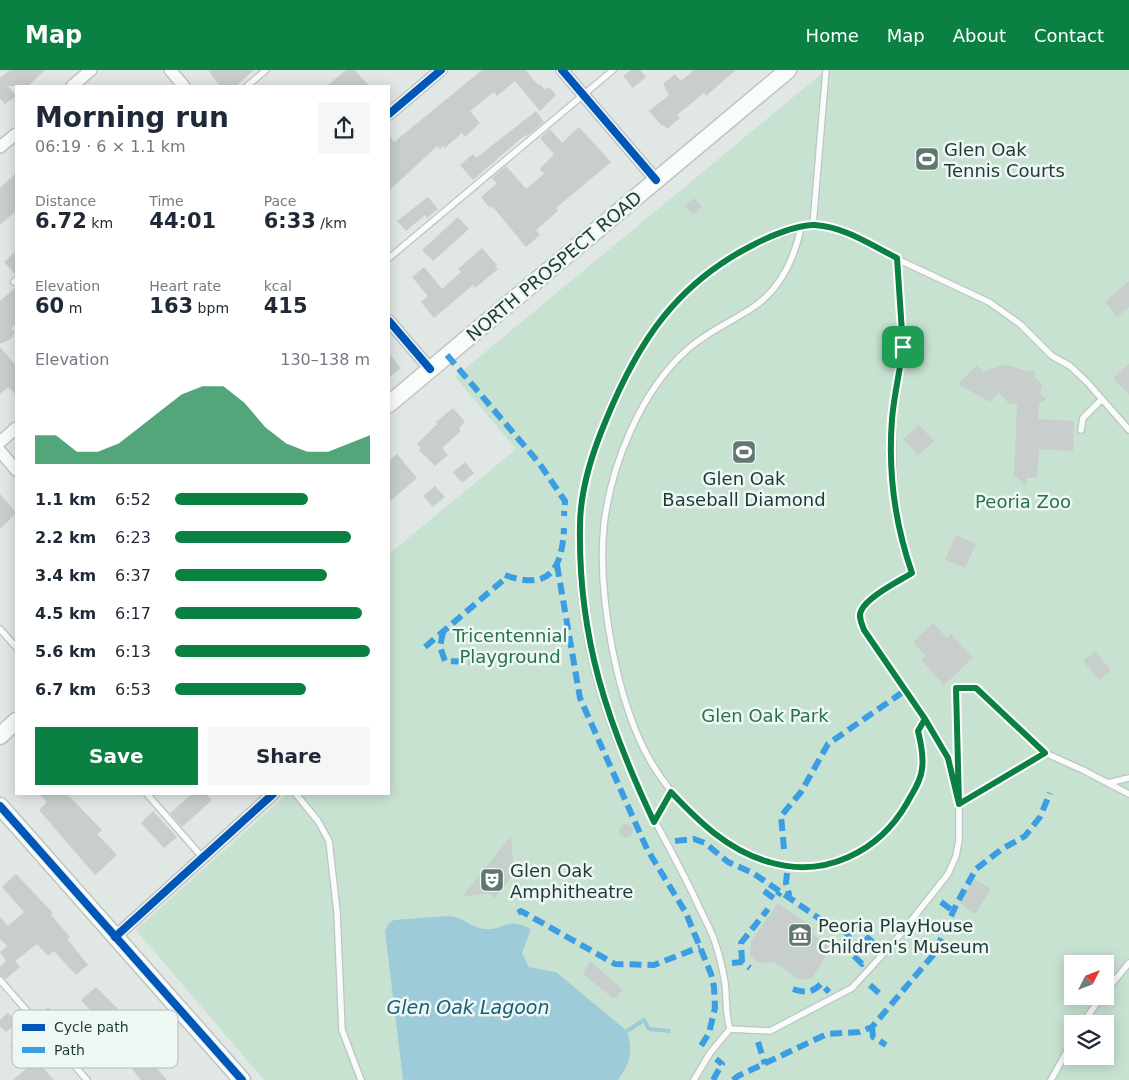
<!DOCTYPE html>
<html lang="en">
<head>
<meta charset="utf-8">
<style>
	:root { --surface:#fff; --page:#f6f6f7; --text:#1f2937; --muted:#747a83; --accent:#0b8043 }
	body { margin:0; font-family:"DejaVu Sans",sans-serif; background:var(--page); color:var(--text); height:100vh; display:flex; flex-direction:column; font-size:19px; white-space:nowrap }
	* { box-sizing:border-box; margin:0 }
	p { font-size:16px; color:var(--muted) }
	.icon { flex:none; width:28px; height:28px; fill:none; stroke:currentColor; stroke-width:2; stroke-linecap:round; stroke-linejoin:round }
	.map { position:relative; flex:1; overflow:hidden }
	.panel { position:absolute; left:15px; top:15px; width:375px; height:710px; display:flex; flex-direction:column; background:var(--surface); border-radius:0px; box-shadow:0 2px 12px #0003 }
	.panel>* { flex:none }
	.needle { width:32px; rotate:48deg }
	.fabs { position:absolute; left:1064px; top:885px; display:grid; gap:10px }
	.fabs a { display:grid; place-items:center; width:50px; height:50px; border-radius:0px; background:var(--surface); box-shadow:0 2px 12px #0003; font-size:25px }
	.pin { position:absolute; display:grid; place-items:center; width:42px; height:42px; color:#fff; margin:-21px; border-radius:10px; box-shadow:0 2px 8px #0006 }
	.round { display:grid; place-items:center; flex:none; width:52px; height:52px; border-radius:0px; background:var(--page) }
	.headline { display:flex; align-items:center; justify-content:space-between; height:85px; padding:0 20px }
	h1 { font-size:28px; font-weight:600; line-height:38px }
	.stats { display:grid; grid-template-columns:repeat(3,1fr); gap:8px; height:85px; padding:5px 20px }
	.stats div { display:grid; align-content:center }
	.stats b { font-size:21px; font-weight:600 }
	.stats small { font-size:14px; font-weight:400 }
	.stats p { font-size:14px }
	.chart { height:140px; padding:10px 20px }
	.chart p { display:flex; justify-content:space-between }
	.chart svg { width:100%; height:90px; margin-top:5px; fill:var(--accent); opacity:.7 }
	.action { display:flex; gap:10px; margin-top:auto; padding:10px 20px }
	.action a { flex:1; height:58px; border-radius:0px; background:var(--accent); color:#fff; font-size:20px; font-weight:600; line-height:58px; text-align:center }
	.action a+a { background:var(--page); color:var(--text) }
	ul { padding:0 20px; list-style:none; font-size:16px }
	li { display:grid; grid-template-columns:80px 60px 1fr; align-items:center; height:38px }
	li i { height:12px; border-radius:6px; background:var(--accent) }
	header { display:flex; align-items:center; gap:30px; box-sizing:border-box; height:70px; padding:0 25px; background:var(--accent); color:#fff }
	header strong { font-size:24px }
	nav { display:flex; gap:28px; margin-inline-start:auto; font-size:18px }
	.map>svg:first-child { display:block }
</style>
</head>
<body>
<header>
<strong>Map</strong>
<nav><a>Home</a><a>Map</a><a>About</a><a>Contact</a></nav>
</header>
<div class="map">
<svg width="1129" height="1010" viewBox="0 0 1129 1010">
	<rect width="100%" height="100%" fill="#e0e7e5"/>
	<path fill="#c8e2d2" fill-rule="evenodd" d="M826,0H1129V1010H264L136,860L287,724H389V484L516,379L455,307ZM1072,894H1105V926H1072ZM1072,954H1105V986H1072Z"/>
	<path fill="#9ecbd9" d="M448,846C462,846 471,858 485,859C507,860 506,846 531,859L522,883L529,897L556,902L627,961C633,984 631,991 618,1010H403L385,861L389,853L394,850Z"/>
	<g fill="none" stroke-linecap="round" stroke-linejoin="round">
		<path stroke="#9ecbd9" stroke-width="4" d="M627,961L644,950L649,959L669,961"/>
	</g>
	<g fill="#c8cecc">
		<path d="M10,0H45L28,16H8L16,26L5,34L0,29V8Z"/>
		<path d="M208,0H254L236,16H220Z"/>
		<path d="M346,0H355L369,16H327Z"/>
		<path d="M482,0H528L526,1L538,15L540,14L545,20L549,17L556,25L540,41L515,11L497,26L494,22L470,41L480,53L465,67L462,63L445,78L443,76L440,79L437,76L389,121V65L394,72Z"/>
		<path d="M631,0H640L646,7L633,18L623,6Z"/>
		<path d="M694,0H736L706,26L704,23L677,45L680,48L667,59L664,55L662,56L649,41L669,25L663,14L675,4L681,11Z"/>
		<path d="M536,41L544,52L527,66L525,65L473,110L460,95L473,84L476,88Z"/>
		<path d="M579,57L611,92L556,138L558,141L536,160L540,165L526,177L492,136L490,138L481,127L497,113L492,108L506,96L526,119L544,104L540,99L554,84L540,68L550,59L562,73Z"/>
		<path d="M16,103V141L0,155V118Z"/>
		<path d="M428,127L438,139L427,148L425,145L406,161L397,151Z"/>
		<path d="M694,128L702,137L693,145L685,135Z"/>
		<path d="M458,147L469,159L433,191L422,180Z"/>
		<path d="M482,178L497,195L495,196L498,199L475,218L473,215L434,248L421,232L428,226L412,207L424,197L442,219L461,202L458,199Z"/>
		<path d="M16,181V205L4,192Z"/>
		<path d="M1129,211V237L1117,247L1105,232Z"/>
		<path d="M16,217V254L11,258L15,262L11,269L0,274V231Z"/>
		<path d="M0,277L16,296V325L8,317L0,324Z"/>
		<path d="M389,283L401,298L389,308Z"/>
		<path d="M1005,294L1026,301L1035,300V308L1042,314L1040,324L1046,329L1039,334L1038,349L1074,351L1073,381L1039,379L1037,408H1026V417L1017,407H1014L1017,334H1009L999,322L990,332L961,316L960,312L977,295L983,302Z"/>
		<path d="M1129,294V325L1113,308Z"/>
		<path d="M453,338L465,352L459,358L461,361L442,378L448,385L435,396L419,380L421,378L417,374L437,354L436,352Z"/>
		<path d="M919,355L934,371L918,385L903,369Z"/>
		<path d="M397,384L417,408L389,432V391Z"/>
		<path d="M465,392L474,403L462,413L453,402Z"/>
		<path d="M435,416L445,427L433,437L423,426Z"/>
		<path d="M0,424L16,443L0,459Z"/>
		<path d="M956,465L976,474L965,498L945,490Z"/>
		<path d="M933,553L947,568L951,564L973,588L944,615L921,590L926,586L913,572Z"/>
		<path d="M1095,581L1111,600L1099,610L1083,591Z"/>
		<path d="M39,724H67L102,760L97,764L117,785L95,805L39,740L47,732Z"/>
		<path d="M192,724H206L212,730L182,757L170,743Z"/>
		<path d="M153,741L177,767L164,778L141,753Z"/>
		<circle cx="626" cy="761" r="7"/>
		<path d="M511,766L513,791L520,796L495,828L489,823L462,827Z"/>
		<path d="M16,804L53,843L51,845L70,867L67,869L88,895L76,905L54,881L48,886L37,874L15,891L20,897L6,909L0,905V897L6,891L0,882L7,876L0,869V847L8,856L24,842L2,817Z"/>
		<path d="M974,809L991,819L975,844L959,833Z"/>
		<path d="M778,833L814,858L811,863L831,878L812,908L800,910L774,892L758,893L750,885L751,871Z"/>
		<path d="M590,891L623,920L614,929L583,904Z"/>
		<path d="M96,917L122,943L110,954L106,949L102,953L81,930Z"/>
		<path d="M48,937L60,949L49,959L38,946Z"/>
		<path d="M8,943L17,953L6,962L0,956V950Z"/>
		<path d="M19,968L42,997L54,1010H13L28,997L10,976Z"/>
		<path d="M148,986L154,995L167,1010H141L132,999Z"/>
	</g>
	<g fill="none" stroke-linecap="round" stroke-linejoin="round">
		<defs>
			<g id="lane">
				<path d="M247,16L266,0"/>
				<path d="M813,155L843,161L897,189L903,277L892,349L894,427L902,475L912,503C899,511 867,527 861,541C858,547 862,553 864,559L925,649L948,688L959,734V770L956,786L948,804L895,871L852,918L770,961L730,959C725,943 727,929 725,913C723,900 719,884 715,872C711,860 704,848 699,837C677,788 648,743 627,694C594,621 575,534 580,454C583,397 606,338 634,289C673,220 735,172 813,155Z"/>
				<path d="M813,155L826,0"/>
				<path d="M801,158C794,189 780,220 752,238C731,252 707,262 688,279C641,320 611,395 604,455C597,524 617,638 654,697C671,724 693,748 719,767C747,787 780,800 814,796C849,793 880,775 899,746C919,716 928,698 917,661L925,649"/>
				<path d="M389,188L613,0"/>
				<path d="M897,189L989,232L1020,254L1052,286L1070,296L1087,312L1129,360"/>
				<path d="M14,212L16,210"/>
				<path d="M1081,360L1083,348L1102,329"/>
				<path d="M0,559L16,577"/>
				<path d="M1108,713L1129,708"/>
				<path d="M959,723L956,619L976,618L1045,683L1083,700L1129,724"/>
				<path d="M147,724L203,788"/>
				<path d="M296,724L318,751L329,771L337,842L342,960L361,1010"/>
				<path d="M959,732V734L1045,683"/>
				<path d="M655,752L671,722"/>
				<path d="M0,910L87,1010"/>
				<path d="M1105,922L1129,893"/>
				<path d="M1082,954L1102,926"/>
				<path d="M694,1010L710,983L730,959"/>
				<path d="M1051,1010L1072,972"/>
			</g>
			<g id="street">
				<path d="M170,0L184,16"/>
				<path d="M562,0L656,110"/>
				<path d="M72,16L91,0"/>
				<path d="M389,44L441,0"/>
				<path d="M0,77L16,64"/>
				<path d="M389,251L430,299"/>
				<path d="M0,372L16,358"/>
				<path d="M0,381L16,400"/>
				<path d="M115,867L273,724"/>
			</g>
			<g id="secondary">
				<path d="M389,334L788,0"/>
				<path d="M0,666L16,651"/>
				<path d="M0,736L242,1010"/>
			</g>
		</defs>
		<use href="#lane" stroke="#bdc4c2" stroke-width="8"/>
		<use href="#street" stroke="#bdc4c2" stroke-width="14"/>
		<use href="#secondary" stroke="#bdc5c2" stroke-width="19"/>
		<use href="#lane" stroke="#fafbfb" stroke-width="5.5"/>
		<use href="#street" stroke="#fafbfb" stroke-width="11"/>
		<use href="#secondary" stroke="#fafbfb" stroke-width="16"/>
		<g stroke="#3c9ee2" stroke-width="6" stroke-dasharray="12 6" stroke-linecap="butt">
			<path d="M447,285L539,393L565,431L564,446"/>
			<path d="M557,495L580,628L647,779L686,843L711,904L714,917L715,938L709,963L701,976"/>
			<path d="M505,505C549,521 562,500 564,458"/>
			<path d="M443,562L440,577L445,591L483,592"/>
			<path d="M425,577L508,506"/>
			<path d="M675,771L694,769L705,773L728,792L753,803L820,849L840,857L848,865L853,879L858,880L868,868L879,878"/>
			<path d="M784,779L781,746L801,722L828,674L900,624L897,620"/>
			<path d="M787,803L786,813L789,824L788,827"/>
			<path d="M764,821L775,829L780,822"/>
			<path d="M941,832L953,841"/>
			<path d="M518,843L521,841L615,894L654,895L700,877"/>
			<path d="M854,886L862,894L863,893"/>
			<path d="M742,892L741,873L768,839"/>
			<path d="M732,893L742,892L750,898"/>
			<path d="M870,915L881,925"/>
			<path d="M793,919C805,923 812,923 821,914L829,922"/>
			<path d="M872,957L873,967L886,975"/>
			<path d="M758,972L765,994"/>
			<path d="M713,1010L722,994L716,989"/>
			<path d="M733,1010L738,1006L827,964L859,962L872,957L934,884L957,833L976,799L1002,779L1025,766L1040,747L1050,723"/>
		</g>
		<defs>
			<g id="cycleway">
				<path d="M562,0L656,110"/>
				<path d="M389,44L441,0"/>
				<path d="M389,251L430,299"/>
				<path d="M0,736L242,1010"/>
				<path d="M115,867L273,724"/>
			</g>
		</defs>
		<use href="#cycleway" stroke="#eef7f3" stroke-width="11"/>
		<use href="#cycleway" stroke="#0057b8" stroke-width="8"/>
	</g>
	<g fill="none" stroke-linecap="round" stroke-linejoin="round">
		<defs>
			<path id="route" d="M903,277L897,188C871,175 845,157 815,155C798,154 768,167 753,175C676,214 638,272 606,350C592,383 580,421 580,456C578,567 607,653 654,752L671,722C699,752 729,781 769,792C824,809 879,782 907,733C913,722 921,711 922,699C924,686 921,673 918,661L925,649L948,688L959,734L1045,683L976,618H956L959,734L948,688L925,649L864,560C862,554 858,547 861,541C867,527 899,511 912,503C895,454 888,401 892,349C894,325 900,301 903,277"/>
		</defs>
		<use href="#route" stroke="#fff" stroke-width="10"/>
		<use href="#route" stroke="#0b8043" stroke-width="6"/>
	</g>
	<defs>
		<symbol id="stadium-square" viewBox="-11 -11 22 22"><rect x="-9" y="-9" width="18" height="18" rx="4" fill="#627773" stroke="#eef7f3"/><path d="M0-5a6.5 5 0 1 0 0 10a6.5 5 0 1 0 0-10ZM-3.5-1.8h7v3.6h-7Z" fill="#fff"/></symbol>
		<symbol id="theatre-square" viewBox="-11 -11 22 22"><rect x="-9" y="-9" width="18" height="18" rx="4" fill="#627773" stroke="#eef7f3"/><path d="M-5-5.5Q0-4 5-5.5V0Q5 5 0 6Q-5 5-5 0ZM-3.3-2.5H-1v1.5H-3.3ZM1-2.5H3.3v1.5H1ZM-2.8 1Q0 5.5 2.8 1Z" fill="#fff"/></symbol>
		<symbol id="museum-square" viewBox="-11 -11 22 22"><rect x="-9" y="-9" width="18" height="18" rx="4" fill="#627773" stroke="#eef7f3"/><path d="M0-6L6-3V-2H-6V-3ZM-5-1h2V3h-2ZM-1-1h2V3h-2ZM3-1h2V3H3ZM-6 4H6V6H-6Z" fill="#fff"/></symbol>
	</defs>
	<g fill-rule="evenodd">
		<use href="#stadium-square" x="913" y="75" width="28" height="28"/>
		<use href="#stadium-square" x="730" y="368" width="28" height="28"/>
		<use href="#theatre-square" x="478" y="796" width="28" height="28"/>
		<use href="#museum-square" x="786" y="851" width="28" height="28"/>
	</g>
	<g text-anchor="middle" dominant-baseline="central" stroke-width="5" stroke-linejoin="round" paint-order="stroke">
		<g font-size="18" fill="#1e3a36" stroke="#eef7f3" text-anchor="start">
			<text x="944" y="79">Glen Oak<tspan x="944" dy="21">Tennis Courts</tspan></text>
			<text x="744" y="408" text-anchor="middle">Glen Oak<tspan x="744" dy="21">Baseball Diamond</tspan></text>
			<text x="510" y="800">Glen Oak<tspan x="510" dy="21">Amphitheatre</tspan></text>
			<text x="818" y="855">Peoria PlayHouse<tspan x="818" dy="21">Children's Museum</tspan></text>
		</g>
		<g font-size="18" fill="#1e3a36" stroke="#eef7f3">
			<text transform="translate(554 196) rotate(-40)">NORTH PROSPECT ROAD</text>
		</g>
		<g font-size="18" fill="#26734b" stroke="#eef7f3">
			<text x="1023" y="431">Peoria Zoo</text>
			<text x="510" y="565">Tricentennial<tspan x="510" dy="21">Playground</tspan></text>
			<text x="765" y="645">Glen Oak Park</text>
		</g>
		<g font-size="19" font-style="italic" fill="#165f79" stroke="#eef7f3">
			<text x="468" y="937">Glen Oak Lagoon</text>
		</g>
	</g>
	<rect x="12" y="940" width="166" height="58" rx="8" fill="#eef7f3" stroke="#b0beba" stroke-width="1"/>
	<rect x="22" y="954" width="23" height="7" fill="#0057b8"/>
	<rect x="22" y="977" width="23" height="6" fill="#3c9ee2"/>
	<g font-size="14" fill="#1e3a36">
		<text x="54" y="962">Cycle path</text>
		<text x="54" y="985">Path</text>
	</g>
</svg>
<div class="fabs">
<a><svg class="needle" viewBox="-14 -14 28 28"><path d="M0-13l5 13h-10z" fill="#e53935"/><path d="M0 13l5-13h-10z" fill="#747a83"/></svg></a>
<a><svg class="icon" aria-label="layers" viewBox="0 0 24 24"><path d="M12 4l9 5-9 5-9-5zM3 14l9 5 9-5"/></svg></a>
</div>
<div class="pin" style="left:903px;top:277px;background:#1e9e55"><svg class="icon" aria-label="arrive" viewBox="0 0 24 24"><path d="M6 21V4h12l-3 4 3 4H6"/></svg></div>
<section class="panel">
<div class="headline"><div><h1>Morning run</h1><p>06:19 · 6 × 1.1 km</p></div><a class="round"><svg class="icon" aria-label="share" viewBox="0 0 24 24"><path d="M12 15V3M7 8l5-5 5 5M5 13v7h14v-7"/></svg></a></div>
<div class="stats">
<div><p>Distance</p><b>6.72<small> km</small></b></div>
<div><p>Time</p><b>44:01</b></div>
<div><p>Pace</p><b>6:33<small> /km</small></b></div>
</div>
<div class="stats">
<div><p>Elevation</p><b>60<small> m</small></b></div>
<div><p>Heart rate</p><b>163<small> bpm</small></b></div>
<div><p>kcal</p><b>415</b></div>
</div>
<div class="chart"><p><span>Elevation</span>130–138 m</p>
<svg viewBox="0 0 160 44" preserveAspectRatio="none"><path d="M0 44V30L10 30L20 38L30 38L40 34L50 26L60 18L70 10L80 6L90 6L100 14L110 26L120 34L130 38L140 38L150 34L160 30V44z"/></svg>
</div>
<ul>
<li><b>1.1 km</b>6:52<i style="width:68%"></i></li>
<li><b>2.2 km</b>6:23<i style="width:90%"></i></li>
<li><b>3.4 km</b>6:37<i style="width:78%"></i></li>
<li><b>4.5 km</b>6:17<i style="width:96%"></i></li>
<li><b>5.6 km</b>6:13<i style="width:100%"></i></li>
<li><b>6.7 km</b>6:53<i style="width:67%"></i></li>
</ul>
<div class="action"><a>Save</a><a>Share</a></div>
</section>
</div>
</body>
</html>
